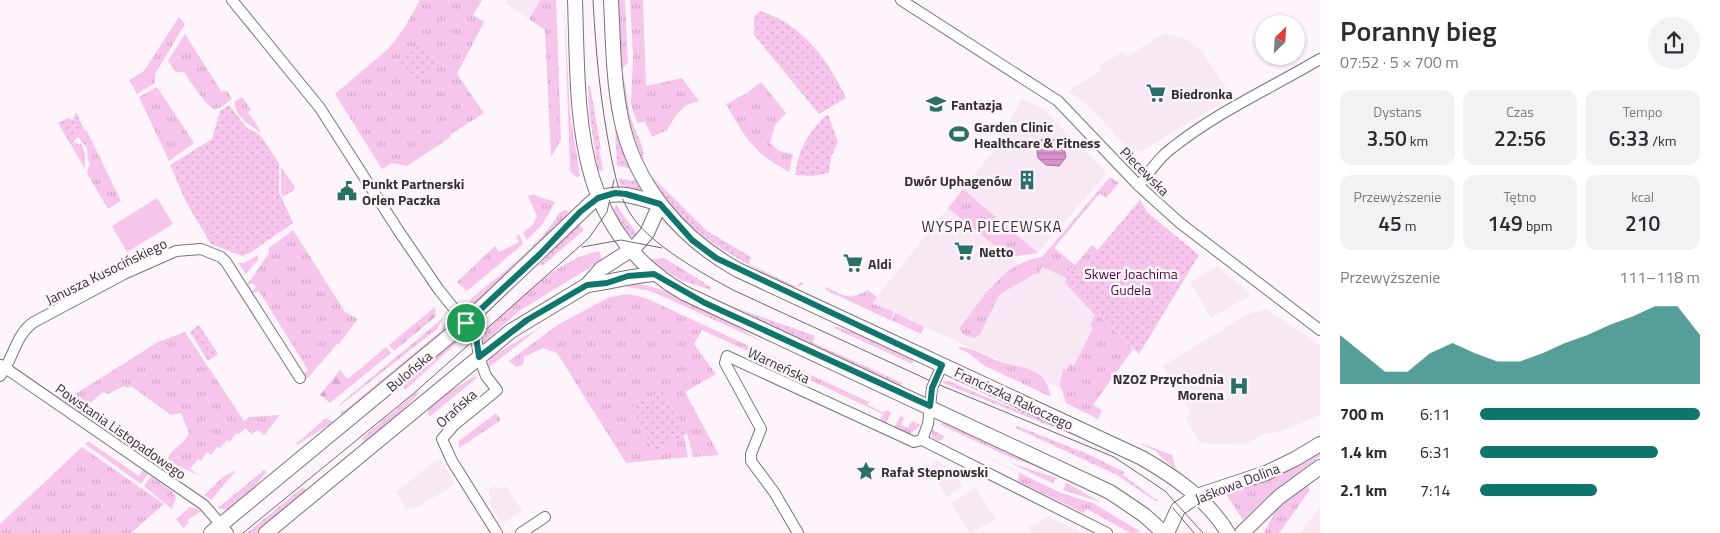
<!DOCTYPE html>
<html lang="pl">
<head>
<meta charset="utf-8">
<style>
	:root { --surface:#fff; --page:#f2f2f3; --text:#2b2b33; --muted:#7c7c81; --accent:#0f766e }
	body { margin:0; font-family:"Titillium Web",sans-serif; background:var(--page); color:var(--text); height:100vh; display:flex; flex-direction:column; font-size:19px; white-space:nowrap }
	* { box-sizing:border-box; margin:0 }
	p { font-size:16px; color:var(--muted) }
	.icon { flex:none; width:28px; height:28px; fill:none; stroke:currentColor; stroke-width:2; stroke-linecap:round; stroke-linejoin:round }
	.map { position:relative; flex:1; overflow:hidden }
	.sheet { display:flex; flex-direction:column; background:var(--surface); width:400px }
	.sheet>* { flex:none }
	.needle { width:32px; rotate:25deg }
	.tools { position:absolute; left:1255px; top:15px; display:grid; gap:10px }
	.tools a { display:grid; place-items:center; width:50px; height:50px; border-radius:50%; background:var(--surface); box-shadow:0 1px 4px #0004; font-size:25px }
	.pin { position:absolute; display:grid; place-items:center; width:42px; height:42px; color:#fff; margin:-21px; border:2px solid #fff; border-radius:50%; box-shadow:0 1px 5px #0007 }
	.round { display:grid; place-items:center; flex:none; width:52px; height:52px; border-radius:26px; background:var(--page) }
	.head { display:flex; align-items:center; justify-content:space-between; height:85px; padding:0 20px }
	h1 { font-size:28px; font-weight:600; line-height:38px }
	.stats { display:grid; grid-template-columns:repeat(3,1fr); gap:8px; height:85px; padding:5px 20px }
	.stats div { display:grid; align-content:center; border-radius:12px; background:var(--page); text-align:center }
	.stats b { font-size:21px; font-weight:600 }
	.stats small { font-size:14px; font-weight:400 }
	.stats p { font-size:14px }
	.chart { height:140px; padding:10px 20px }
	.chart p { display:flex; justify-content:space-between }
	.chart svg { width:100%; height:90px; margin-top:5px; fill:var(--accent); opacity:.7 }
	ul { padding:0 20px; list-style:none; font-size:16px }
	li { display:grid; grid-template-columns:80px 60px 1fr; align-items:center; height:38px }
	li i { height:12px; border-radius:6px; background:var(--accent) }
	main { display:flex; flex:1; min-height:0 }
	.map>svg:first-child { display:block }
</style>
</head>
<body>
<main>
<div class="map">
<svg width="1320" height="533" viewBox="0 0 1320 533">
	<defs>
		<pattern id="grass-tufts" width="24" height="20" patternUnits="userSpaceOnUse" patternTransform="scale(1.25)"><rect width="24" height="20" fill="#f7c4ec"/><path d="M3 7l-1-3M5 7V3M7 7l1-3M15 17l-1-3M17 17v-4M19 17l1-3" fill="none" stroke="#d4a9cb"/></pattern>
		<pattern id="forest-firs" width="22" height="20" patternUnits="userSpaceOnUse" patternTransform="scale(1.25)"><rect width="22" height="20" fill="#f7c4ec"/><path d="M5 1l3.5 6h-7zM16 11l3.5 6h-7z" fill="#d4a9cb"/></pattern>
		<pattern id="park-dots" width="8" height="8" patternUnits="userSpaceOnUse" patternTransform="scale(1.25)"><rect width="8" height="8" fill="#f7c4ec"/><path d="M2 2h.1M6 6h.1" fill="none" stroke="#d4a9cb" stroke-width="1.8" stroke-linecap="round"/></pattern>
		<pattern id="water-rules" width="6" height="5" patternUnits="userSpaceOnUse" patternTransform="scale(1.25)"><rect width="6" height="5" fill="#da91cb"/><path d="M0 2.5h6" fill="none" stroke="#b277a5"/></pattern>
	</defs>
	<rect width="100%" height="100%" fill="#fdf5fb"/>
	<g fill="#f7e8f3">
		<path d="M507,0H540L529,19L505,3Z"/>
		<path d="M1165,33L1186,39L1202,51L1231,97L1140,152L1126,146L1085,102L1068,91L1101,71L1099,66L1123,52L1126,57Z"/>
		<path d="M1021,99L1042,108L1107,173L1038,253L963,189L999,144Z"/>
		<path d="M948,208L1021,266L1029,262L1071,268L1065,283L1097,317L1099,315L1133,349L1094,403L872,303Z"/>
		<path d="M1217,266L1251,295L1211,318L1190,283Z"/>
		<path d="M1267,309L1320,346V415L1283,431L1263,434L1244,445L1200,443L1185,417L1191,414L1163,366L1248,314Z"/>
		<path d="M438,459L442,461L455,484L420,506L406,509L396,492Z"/>
		<path d="M934,460L951,468L963,486L947,497L930,471Z"/>
		<path d="M495,486L501,489L506,486L522,511L505,522H501L488,501L493,498L489,496V489Z"/>
		<path d="M976,488L996,519L970,533L951,504Z"/>
		<path d="M1320,507V533H1300Z"/>
		<path d="M1049,516L1082,533H1032L1028,527Z"/>
	</g>
	<g fill="url(#grass-tufts)">
		<path d="M420,0H482L473,15L484,22L457,74L484,113L451,134L449,138L407,166L392,163L382,169L335,94L389,48L405,27Z"/>
		<path d="M540,0H556L561,140L551,157L545,30L529,19Z"/>
		<path d="M564,0L570,113L580,176L576,177L570,171Z"/>
		<path d="M618,0H625L628,62L621,70Z"/>
		<path d="M630,0H643L646,86L682,78L699,101L686,105L676,115L667,130L652,137L645,122L637,123L631,104L633,57Z"/>
		<path d="M179,17L185,24L155,74V83L137,94L129,80L144,71Z"/>
		<path d="M185,34L221,91H227L232,99C227,102 221,109 215,109C207,108 189,79 184,72H176L168,61Z"/>
		<path d="M761,82L786,113L775,125L770,143L779,151L793,154L789,172C753,152 746,139 726,104L747,93Z"/>
		<path d="M157,87L194,143L169,161L139,97Z"/>
		<path d="M242,97L251,110L248,112L262,133C251,126 233,116 235,101Z"/>
		<path d="M84,129L87,131L121,201L108,209L87,173L90,162H88L87,148L78,137Z"/>
		<path d="M75,142L79,145L81,143L85,154V169L71,145Z"/>
		<path d="M281,167L295,187L294,190L283,197L281,192Z"/>
		<path d="M1110,177L1119,183L1106,198L1100,193L1054,248L1075,265L1092,245L1098,250L1079,272L1071,268L1067,278L1042,267L1039,273L1034,274L999,295L980,334L975,338L964,335L959,329C981,301 1003,262 1042,257Z"/>
		<path d="M963,189L1038,253L1009,257L948,208Z"/>
		<path d="M534,195L555,202L542,225L527,240L523,232L533,225L537,216L528,196Z"/>
		<path d="M566,210L569,212C553,230 487,305 467,307L472,298C503,272 539,247 560,212Z"/>
		<path d="M293,230L345,312L358,319L339,344H337L307,379L304,373L308,370L259,291L253,293L252,291L256,288L253,283L247,285L269,253V248Z"/>
		<path d="M519,234L523,244L467,291L457,282L495,246L499,252L519,242L516,236Z"/>
		<path d="M599,251L602,260L519,311L483,344L484,332C518,301 553,261 599,251Z"/>
		<path d="M258,255V260L246,274L238,263H244Z"/>
		<path d="M664,258L687,272L681,280L647,260Z"/>
		<path d="M627,283C665,282 731,323 765,343L651,291L628,287Z"/>
		<path d="M826,287C844,296 849,301 868,290L877,297L872,303L894,312L890,320L826,290Z"/>
		<path d="M630,294L648,299L869,402L868,405L884,413L886,410L891,412L886,424L880,421L883,414L702,330L694,344L716,374L685,392L719,455L693,457L687,434L662,391L630,408L655,452L684,436L688,457L626,463L557,353L543,348L524,357L523,365L516,367L509,361L559,324L610,297Z"/>
		<path d="M895,313L924,327L921,334L891,320Z"/>
		<path d="M1095,315L1097,317L1099,315L1133,349L1093,405L1102,410L1098,419L1066,403L1060,384L1063,369L1067,370L1069,364L1074,366L1093,328L1090,326Z"/>
		<path d="M451,317L448,327L342,415L340,412L345,410L440,332L445,323Z"/>
		<path d="M443,318L437,329L338,407L341,403Z"/>
		<path d="M542,326L488,368L489,358Z"/>
		<path d="M835,326L913,362L912,364L834,328Z"/>
		<path d="M463,330L470,331L405,390L400,384Z"/>
		<path d="M185,332L244,421L249,417L280,415L264,435L258,430L252,434L245,428L239,434L236,433L230,442L227,440L220,448L217,447L211,455L207,452L201,461L198,459L190,469L198,475L178,466L168,459C171,448 185,445 189,433L181,413L171,415L131,386L128,388L124,386L108,394L103,392L87,406L74,395L158,342Z"/>
		<path d="M960,347C976,348 989,359 1004,363C1017,367 1031,367 1041,376C1047,381 1049,390 1051,397L983,365L970,354L958,348Z"/>
		<path d="M473,377H478L429,417L428,409L443,396Z"/>
		<path d="M418,391L419,393L396,417L365,443L362,438Z"/>
		<path d="M496,413L501,420L459,448V441Z"/>
		<path d="M900,416L904,418L901,425L908,428L912,421L921,425L910,434L894,428Z"/>
		<path d="M326,418L333,422L297,445L296,444Z"/>
		<path d="M946,422L1042,467L1041,468L1012,458L939,424Z"/>
		<path d="M932,430L1061,493L1093,503L1141,532L1130,533L1087,509L1083,513L1081,512L1018,481L1019,473L944,436L942,440L937,441L932,436Z"/>
		<path d="M88,441L139,476L143,470L148,474L141,484L85,444Z"/>
		<path d="M1138,442L1172,455L1176,470L1155,451Z"/>
		<path d="M82,447L164,504L131,533H0V524Z"/>
		<path d="M1320,453V456L1272,493L1243,520L1226,494L1262,482Z"/>
		<path d="M1009,462L1059,479H1055L1053,483L1056,485Z"/>
		<path d="M264,470L266,472L252,490L227,510L218,508Z"/>
		<path d="M234,471L235,472L211,500L204,495L224,476Z"/>
		<path d="M151,476L173,492L176,498L172,509L144,486Z"/>
		<path d="M1062,481L1067,483L1100,502L1063,490L1066,483Z"/>
		<path d="M1306,484L1310,490L1279,533H1264L1278,507Z"/>
		<path d="M303,487L307,491L257,533H247Z"/>
		<path d="M190,507L202,511L187,520L189,523L183,528L176,519Z"/>
	</g>
	<g fill="url(#forest-firs)">
		<path d="M435,307L436,316L394,351L389,345Z"/>
		<path d="M386,347L391,353L330,403L320,395L340,370L348,379Z"/>
	</g>
	<g fill="url(#park-dots)">
		<path d="M760,11C803,24 828,60 846,98L819,114L754,35V17Z"/>
		<path d="M419,45L438,63L416,85L398,66Z"/>
		<path d="M621,70C628,87 626,106 633,124C637,135 646,150 643,161L627,116Z"/>
		<path d="M588,86H590L601,149H599L603,170L598,171L589,110Z"/>
		<path d="M229,105L246,127L260,135L279,163V192L293,223L250,253L242,256L211,244L186,202L170,165L212,139L220,111Z"/>
		<path d="M76,112L84,129L71,145L58,123L68,118L73,120Z"/>
		<path d="M828,114L838,142L831,157L829,173L812,176L795,175C798,150 809,130 828,114Z"/>
		<path d="M615,126H616L631,168L617,166Z"/>
		<path d="M648,173L707,231L751,257L749,264L797,287L800,282L803,283L802,285L793,288C730,255 687,236 648,173Z"/>
		<path d="M618,178L632,181L636,179L641,191L620,185Z"/>
		<path d="M1140,200L1147,212L1199,255L1139,354L1099,315L1097,317L1065,283L1071,268L1079,272Z"/>
		<path d="M616,205L638,235L632,237L627,236L613,210Z"/>
		<path d="M578,223L584,230L542,266L540,264Z"/>
		<path d="M687,272L711,287V290L681,280Z"/>
		<path d="M734,307L815,336L812,342L902,383L901,386Z"/>
		<path d="M199,325L218,354L208,361L190,332Z"/>
		<path d="M835,326L869,338L914,359L913,362Z"/>
		<path d="M944,381H949C995,402 1043,419 1089,440L1088,441L943,383Z"/>
		<path d="M662,391L687,434L655,452L630,408Z"/>
		<path d="M1017,426L1090,455L1124,472L1123,475L1155,499H1158L1157,502L1117,475L1016,428Z"/>
	</g>
	<path fill="#f7c4ec" d="M157,198L173,224L127,252L112,226Z"/>
	<path fill="url(#water-rules)" stroke="#a8749d" d="M1044,138C1056,138 1065,145 1066,157L1059,166L1046,165L1038,158L1036,143Z"/>
	<g fill="none" stroke-linecap="round" stroke-linejoin="round">
		<defs>
			<g id="street">
				<path d="M232,0L320,108L398,230L439,290L476,336L479,357L486,376L497,390L454,425L442,439L452,461L497,533"/>
				<path d="M901,0L1058,101L1139,186L1180,223L1320,330"/>
				<path d="M1139,186C1149,173 1158,158 1172,148C1217,112 1271,88 1320,59"/>
				<path d="M1,365L204,505L228,533"/>
				<path d="M0,376C14,358 15,335 34,322L124,274L176,251L201,249L221,257L226,262L300,378"/>
				<path d="M922,440L928,424L932,388L942,365"/>
				<path d="M521,533L545,517"/>
				<path d="M798,533L774,492L751,461V454L761,429L725,363L727,356L914,442L922,440L1107,533"/>
			</g>
			<g id="secondary">
				<path d="M575,0C579,114 571,228 684,293L1110,492L1144,515L1164,533"/>
				<path d="M611,0C613,39 613,79 621,118C634,184 680,238 738,270L1142,458C1175,477 1208,500 1228,533"/>
				<path d="M587,285C610,282 630,276 654,274"/>
				<path d="M211,533L465,323L593,201C616,188 636,197 660,204"/>
				<path d="M266,533L511,331L587,285L601,269L634,248L647,233L660,204"/>
				<path d="M1167,533L1178,509L1197,496L1266,473L1295,459L1320,444"/>
				<path d="M1242,533L1279,497L1320,467"/>
			</g>
		</defs>
		<use href="#street" stroke="#7a7378" stroke-width="12"/>
		<use href="#secondary" stroke="#7a7378" stroke-width="16"/>
		<use href="#street" stroke="#fff" stroke-width="10"/>
		<use href="#secondary" stroke="#fff" stroke-width="14"/>
		<g stroke="#6d696c" stroke-width="1">
			<path d="M593,0C596,54 600,98 610,151C615,175 619,199 634,219C654,246 703,274 733,290L935,383L1114,457L1165,491L1203,533"/>
			<path d="M582,247L621,240L662,248"/>
			<path d="M1173,508L1194,533"/>
			<path d="M243,533L413,394L589,238L607,212L614,180"/>
		</g>
	</g>
	<g fill="none" stroke-linecap="round" stroke-linejoin="round">
		<defs>
			<path id="route" d="M615,193L626,194L660,204L692,240L716,258L942,365L932,388L930,406L705,303L654,274L628,276L607,283L587,285L527,320L479,357L476,336L466,323L540,254L580,212L598,198Z"/>
		</defs>
		<use href="#route" stroke="#fff" stroke-width="10"/>
		<use href="#route" stroke="#0f766e" stroke-width="6"/>
	</g>
	<defs>
		<symbol id="supermarket-bare" viewBox="-9 -9 18 18"><path d="M-6-5.5h2.5l.6 2H6L4.5 2H-2.5L-4.4-4H-6ZM-1.5 3.2a1.3 1.3 0 1 0 .1 0ZM3 3.2a1.3 1.3 0 1 0 .1 0Z" fill="#276f67" stroke="#fdf5fb" stroke-width="2.5" paint-order="stroke"/></symbol>
		<symbol id="school-bare" viewBox="-9 -9 18 18"><path d="M0-5L7-2L0 1L-7-2ZM-4 1L0 2.5L4 1V4Q0 6-4 4Z" fill="#276f67" stroke="#fdf5fb" stroke-width="2.5" paint-order="stroke"/></symbol>
		<symbol id="stadium-bare" viewBox="-9 -9 18 18"><path d="M0-5a6.5 5 0 1 0 0 10a6.5 5 0 1 0 0-10ZM-3.5-1.8h7v3.6h-7Z" fill="#276f67" stroke="#fdf5fb" stroke-width="2.5" paint-order="stroke"/></symbol>
		<symbol id="building-bare" viewBox="-9 -9 18 18"><path d="M-4-6H4V6H1V3H-1V6H-4ZM-2.5-4.3h1.7v1.8h-1.7ZM.8-4.3h1.7v1.8H.8ZM-2.5-1h1.7V.8h-1.7ZM.8-1h1.7V.8H.8Z" fill="#276f67" stroke="#fdf5fb" stroke-width="2.5" paint-order="stroke"/></symbol>
		<symbol id="civic-bare" viewBox="-9 -9 18 18"><path d="M-.6-6.5H3V-4.5H.6V-3L4-1V1h2V6H-6V1h2V-1L-.6-3ZM-1.2 2.5V6h2.4V2.5Z" fill="#276f67" stroke="#fdf5fb" stroke-width="2.5" paint-order="stroke"/></symbol>
		<symbol id="hospital-bare" viewBox="-9 -9 18 18"><path d="M-5-5h3v3.5h4V-5h3V5h-3V1.5h-4V5h-3Z" fill="#276f67" stroke="#fdf5fb" stroke-width="2.5" paint-order="stroke"/></symbol>
		<symbol id="sight-bare" viewBox="-9 -9 18 18"><path d="M0-6L1.8-2.2L6-1.7L2.9 1.2L3.7 5.4L0 3.3L-3.7 5.4L-2.9 1.2L-6-1.7L-1.8-2.2Z" fill="#276f67" stroke="#fdf5fb" stroke-width="2.5" paint-order="stroke"/></symbol>
	</defs>
	<g fill-rule="evenodd">
		<use href="#supermarket-bare" x="1142" y="79" width="28" height="28"/>
		<use href="#school-bare" x="922" y="90" width="28" height="28"/>
		<use href="#stadium-bare" x="945" y="120" width="28" height="28"/>
		<use href="#building-bare" x="1013" y="166" width="28" height="28"/>
		<use href="#civic-bare" x="333" y="177" width="28" height="28"/>
		<use href="#supermarket-bare" x="950" y="237" width="28" height="28"/>
		<use href="#supermarket-bare" x="839" y="249" width="28" height="28"/>
		<use href="#hospital-bare" x="1225" y="372" width="28" height="28"/>
		<use href="#sight-bare" x="852" y="457" width="28" height="28"/>
	</g>
	<g text-anchor="middle" dominant-baseline="central" stroke-width="5" stroke-linejoin="round" paint-order="stroke">
		<g font-size="14" font-weight="bold" fill="#343133" stroke="#fdf5fb" text-anchor="start">
			<text x="1171" y="93">Biedronka</text>
			<text x="951" y="104">Fantazja</text>
			<text x="974" y="126">Garden Clinic<tspan x="974" dy="16">Healthcare &amp; Fitness</tspan></text>
			<text x="1012" y="180" text-anchor="end">Dwór Uphagenów</text>
			<text x="362" y="183">Punkt Partnerski<tspan x="362" dy="16">Orlen Paczka</tspan></text>
			<text x="979" y="251">Netto</text>
			<text x="868" y="263">Aldi</text>
			<text x="1224" y="378" text-anchor="end">NZOZ Przychodnia<tspan x="1224" dy="16">Morena</tspan></text>
			<text x="881" y="471">Rafał Stepnowski</text>
		</g>
		<g font-size="14" fill="#343133" stroke="#fdf5fb">
			<text transform="translate(1145 171) rotate(45)">Piecewska</text>
			<text transform="translate(106 271) rotate(-26)">Janusza Kusocińskiego</text>
			<text transform="translate(779 365) rotate(25)">Warneńska</text>
			<text transform="translate(409 371) rotate(-40)">Bulońska</text>
			<text transform="translate(1014 398) rotate(25)">Franciszka Rakoczego</text>
			<text transform="translate(456 408) rotate(-42)">Orańska</text>
			<text transform="translate(121 431) rotate(35)">Powstania Listopadowego</text>
			<text transform="translate(1237 483) rotate(-21)">Jaśkowa Dolina</text>
		</g>
		<g font-size="14" fill="#4e0d45" stroke="#fdf5fb">
			<text x="1131" y="273">Skwer Joachima<tspan x="1131" dy="16">Gudela</tspan></text>
		</g>
		<g font-size="15" letter-spacing="1" fill="#343133" stroke="#fdf5fb">
			<text x="992" y="226">WYSPA PIECEWSKA</text>
		</g>
	</g>
</svg>
<div class="tools">
<a><svg class="needle" viewBox="-14 -14 28 28"><path d="M0-13l5 13h-10z" fill="#e53935"/><path d="M0 13l5-13h-10z" fill="#7c7c81"/></svg></a>
</div>
<div class="pin" style="left:466px;top:323px;background:#1e9e55"><svg class="icon" aria-label="arrive" viewBox="0 0 24 24"><path d="M6 21V4h12l-3 4 3 4H6"/></svg></div>
</div>
<section class="sheet">
<div class="head"><div><h1>Poranny bieg</h1><p>07:52 · 5 × 700 m</p></div><a class="round"><svg class="icon" aria-label="share" viewBox="0 0 24 24"><path d="M12 15V3M7 8l5-5 5 5M5 13v7h14v-7"/></svg></a></div>
<div class="stats">
<div><p>Dystans</p><b>3.50<small> km</small></b></div>
<div><p>Czas</p><b>22:56</b></div>
<div><p>Tempo</p><b>6:33<small> /km</small></b></div>
</div>
<div class="stats">
<div><p>Przewyższenie</p><b>45<small> m</small></b></div>
<div><p>Tętno</p><b>149<small> bpm</small></b></div>
<div><p>kcal</p><b>210</b></div>
</div>
<div class="chart"><p><span>Przewyższenie</span>111–118 m</p>
<svg viewBox="0 0 160 44" preserveAspectRatio="none"><path d="M0 44V20L10 29L20 38L30 38L40 29L50 24L60 29L70 33L80 33L90 29L100 24L110 20L120 15L130 11L140 6L150 6L160 20V44z"/></svg>
</div>
<ul>
<li><b>700 m</b>6:11<i style="width:100%"></i></li>
<li><b>1.4 km</b>6:31<i style="width:81%"></i></li>
<li><b>2.1 km</b>7:14<i style="width:53%"></i></li>
</ul>
</section>
</main>
</body>
</html>
